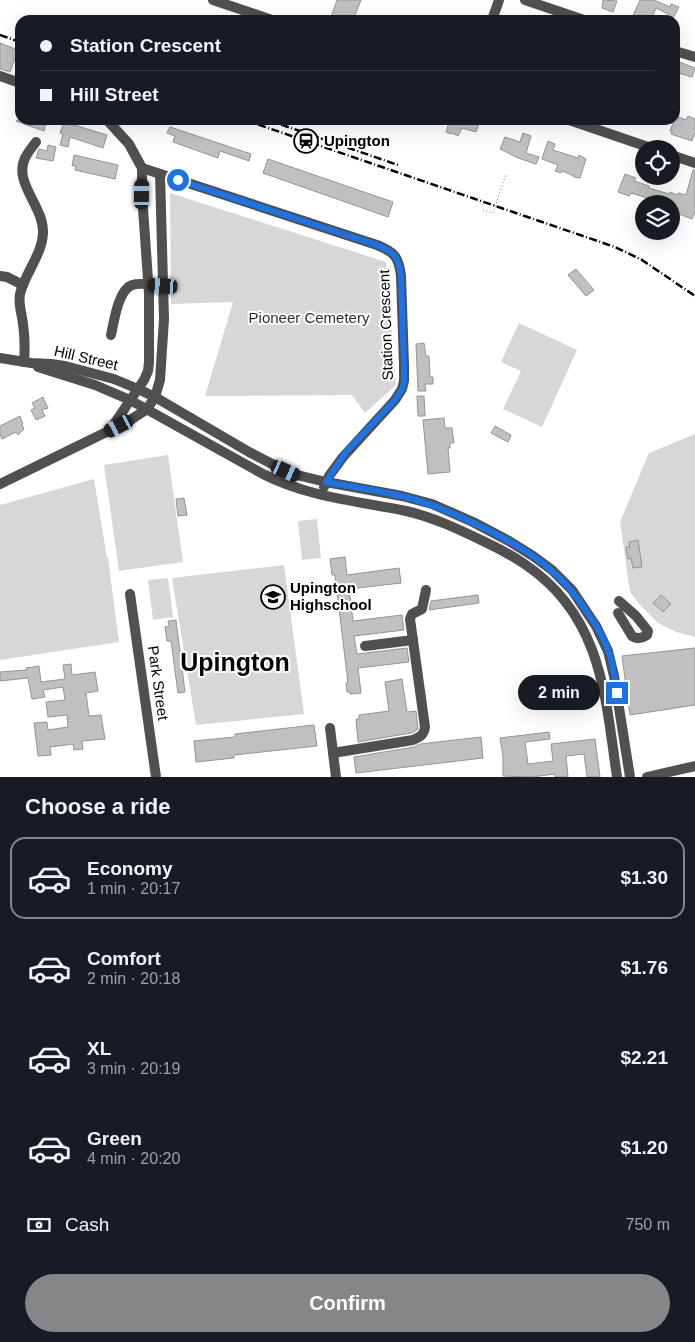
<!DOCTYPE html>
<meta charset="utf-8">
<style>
body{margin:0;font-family:Helvetica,sans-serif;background:#20242c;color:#f1f3f6;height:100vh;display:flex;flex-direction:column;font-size:19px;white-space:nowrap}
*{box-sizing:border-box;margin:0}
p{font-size:16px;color:#9ea1a6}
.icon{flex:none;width:28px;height:28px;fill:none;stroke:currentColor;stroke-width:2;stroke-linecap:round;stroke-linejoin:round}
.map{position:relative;height:777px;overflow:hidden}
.panel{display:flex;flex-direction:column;background:#171b24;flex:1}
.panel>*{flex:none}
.hud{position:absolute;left:15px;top:15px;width:665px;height:110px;border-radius:15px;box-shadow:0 5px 20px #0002;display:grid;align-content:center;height:110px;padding:0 25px;background:#171b24}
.controls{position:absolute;left:635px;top:140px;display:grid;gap:10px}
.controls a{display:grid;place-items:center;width:45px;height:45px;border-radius:50%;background:#171b24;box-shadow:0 5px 20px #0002;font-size:25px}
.end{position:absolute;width:22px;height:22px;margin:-11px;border:6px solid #1a73e8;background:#fff;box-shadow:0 0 0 2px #fff}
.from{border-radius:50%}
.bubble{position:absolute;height:35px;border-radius:18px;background:#171b24;box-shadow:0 5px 20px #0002;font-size:16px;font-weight:700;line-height:35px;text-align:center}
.car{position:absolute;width:15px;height:30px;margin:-15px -8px;border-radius:6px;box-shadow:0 0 4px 1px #0007;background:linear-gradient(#222 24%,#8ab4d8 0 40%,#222 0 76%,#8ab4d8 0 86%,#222 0)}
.hud b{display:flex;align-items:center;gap:18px;height:48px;font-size:19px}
.hud b+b{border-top:1px solid #363941}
.hud i{width:12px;height:12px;background:#f1f3f6}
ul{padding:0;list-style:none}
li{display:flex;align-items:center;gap:15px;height:82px;margin:0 10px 8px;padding:0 15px;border:2px solid transparent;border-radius:15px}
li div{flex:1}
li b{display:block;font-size:19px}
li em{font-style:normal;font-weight:700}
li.current{border-color:#858687}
li>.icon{width:45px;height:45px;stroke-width:1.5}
h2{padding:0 25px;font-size:22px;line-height:60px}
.pay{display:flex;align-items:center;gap:12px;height:55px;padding:0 25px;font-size:19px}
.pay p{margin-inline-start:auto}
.action{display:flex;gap:10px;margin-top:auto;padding:10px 25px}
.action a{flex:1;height:58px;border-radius:30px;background:#858687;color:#fff;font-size:20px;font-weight:700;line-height:58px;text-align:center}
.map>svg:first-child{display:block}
</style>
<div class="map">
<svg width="695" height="777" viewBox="0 0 695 777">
<rect width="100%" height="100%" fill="#fff"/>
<!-- green -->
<g fill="#d7d7d7">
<path d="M170 193 386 262 396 385 365 413 352 395 205 396 233 302 171 304Z"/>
<path d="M519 323 577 350 542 427 503 409 521 371 501 362Z"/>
<path d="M695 434V637L676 632 658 623 640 605 630 592 620 522 649 453Z"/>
<path d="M168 455 183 562 119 571 104 465Z"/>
<path d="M94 479 107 558H108L119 642 0 660V505Z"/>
<path d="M317 519 321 558 302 560 298 521Z"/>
<path d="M284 565 304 714 196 725 172 578Z"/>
<path d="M168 578 173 617 153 620 148 580Z"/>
</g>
<!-- building -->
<g fill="#c0c0c0" stroke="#949494">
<path d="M337 0H361L353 20H338L331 17Z"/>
<path d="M603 0 617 1 613 12 602 8Z"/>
<path d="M640 0H654L670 7 671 4 679 7 672 20H666L668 14 656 8 651 20H637L632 18Z"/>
<path d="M0 43 18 50 10 72 0 69Z"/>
<path d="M679 62 695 68 692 77 675 72Z"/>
<path d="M676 116 686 120 688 116 695 119V132L692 141 671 134 672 132 670 131Z"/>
<path d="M17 120H39L46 123 44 131 16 121Z"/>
<path d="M450 120H466L479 124 476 132 462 128 458 136 452 133 451 134 446 132Z"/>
<path d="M64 122 107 135 103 148 70 137 68 147 60 145 63 134 60 133Z"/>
<path d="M170 127 251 154 249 161 220 151 218 158 173 142 175 136 167 133Z"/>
<path d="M523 133 531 136 526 153 539 157 536 164 518 158 500 149 505 137 520 142Z"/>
<path d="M548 141 555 144 553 150 578 158 579 155 586 159 580 178 574 177V176L562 171 561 173 555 171 558 165 542 159Z"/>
<path d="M48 145 56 147 53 161 36 158 39 149 47 151Z"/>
<path d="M74 155 118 165 115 179 75 170 76 166H72Z"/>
<path d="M268 159 393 202 388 217 263 173Z"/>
<path d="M693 170H695V212L692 219 671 211V204H667L631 193 629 196 618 192 625 174 636 178 634 181 649 186V188L669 194 670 192 677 195 678 193 686 195Z"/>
<path d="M576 269 594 290 586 296 568 275Z"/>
<path d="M424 343 426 356H429L430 377H433V384H425L426 391H418L416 344Z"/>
<path d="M417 396H424L425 416H418Z"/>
<path d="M43 397 48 408 42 410 45 416 36 420 31 410 35 408 32 403Z"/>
<path d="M20 416 23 424 22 425 24 429 18 435 16 432 2 439 0 434V426Z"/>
<path d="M444 418 445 428H452L454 443H450V448H448L450 472 428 474 423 420Z"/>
<path d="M495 426 511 435 508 442 491 433Z"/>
<path d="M184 498 187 515 178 516 176 499Z"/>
<path d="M638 540 642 567 633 568 631 558 628 559 626 547H630L629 542Z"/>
<path d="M345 557 347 575 399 568 401 583 349 589 353 621 402 615 404 630 354 636 357 654 407 648 409 662 358 668 361 693 350 694 349 692H347L346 683H348L335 575H332L330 559Z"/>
<path d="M478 595 479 603 429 610 431 601Z"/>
<path d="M661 595 671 604 663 612 653 603Z"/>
<path d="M176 620 185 692 178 693 171 641H167L165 627 169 626 168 621Z"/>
<path d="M695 648V705L630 715 622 656Z"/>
<path d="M71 664 72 675 95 672 98 691 86 693 89 716 101 715 105 739 82 741 83 749 74 750 73 744 50 747 51 755 38 756 34 723 47 722 48 730 68 727 67 715 48 717 46 702 65 700 63 687 43 690 45 697 32 699 28 678 0 681V672L27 670 26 668 39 666 41 682 65 679 63 665Z"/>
<path d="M402 679 407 712 416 711 418 728 417 730 412 733 405 734 358 742 356 719H359V715L389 711 385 682Z"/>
<path d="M314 725 317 746 234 755V758L196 762 194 741 235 737V734Z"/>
<path d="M549 732 550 739 525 742 528 764 553 761 551 744 595 739 600 777H587L584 754 566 756 568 777H555V774L532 777 503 776V756L500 738Z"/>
<path d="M481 737 483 758 356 773 354 757 414 747 420 744Z"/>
</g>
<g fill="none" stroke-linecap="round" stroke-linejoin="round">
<!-- path -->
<path stroke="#727272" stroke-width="1" stroke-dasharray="1 2.5" stroke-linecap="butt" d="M483 210 493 213"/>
<!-- minor -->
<g stroke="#505050" stroke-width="10">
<path d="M213 0 272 20"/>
<path d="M525 0 584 20"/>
<path d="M492 20 499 0"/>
<path d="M675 51 695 57"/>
<path d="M0 76 20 83"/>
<path d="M107 120 129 144 142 168V194L149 294V362L148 371 144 380 110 430"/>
<path d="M569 120 654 149"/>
<path d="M671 155 695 163"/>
<path d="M142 168 377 245C395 252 399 258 401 276L404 365V381L402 389 395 400 343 457 329 476 324 487"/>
<path d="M0 276 7 277 23 285"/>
<path d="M111 335C114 322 118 290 132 285 141 282 154 285 163 286"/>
<path d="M0 358 31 363 51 364 65 366 114 379 138 389 155 397 249 452 276 466 297 475 326 482 402 496 432 504 473 522 509 541 533 556 552 570 572 590 596 626 608 651 614 676 630 777"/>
<path d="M24 362C25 349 25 337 23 324 22 314 18 304 20 294 25 273 42 255 43 233 44 206 13 183 25 158 28 152 32 147 36 142"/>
<path d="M38 367 95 385 130 400 263 474C308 497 357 501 406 511 433 517 458 529 483 541 498 548 513 556 526 565 602 617 605 695 617 777"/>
<path d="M0 484 129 421 147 409 155 397 160 380 164 319 160 174"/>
<path d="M130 594 156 777"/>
<path d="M618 613 632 636C637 640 642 638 647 635L648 631 636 616 619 601"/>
<path d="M365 646 413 640"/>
<path d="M330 728 336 777"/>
<path d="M333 753 413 740C420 737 424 735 425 727L410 619 412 614 422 609 426 590"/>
<path d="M647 777 695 766"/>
</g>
<!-- rail -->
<g stroke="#000" stroke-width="2.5" stroke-dasharray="8 2.5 1 2.5" stroke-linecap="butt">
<path d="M0 35 20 42"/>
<path d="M245 120 615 247 642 260 695 296"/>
<path d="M268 120 398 165"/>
</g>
<!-- path-bridge -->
<path stroke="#727272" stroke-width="1" stroke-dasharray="1 2.5" stroke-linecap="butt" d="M493 213 506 174"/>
</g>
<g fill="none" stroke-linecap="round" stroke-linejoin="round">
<!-- route -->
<path stroke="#1a73e8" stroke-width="6" d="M178 180 377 245C395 253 399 257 401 276L404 365V382L402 389 395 400 346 452 326 482C352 487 379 490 405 497 433 504 459 516 486 529 530 551 562 572 589 615 597 626 604 639 609 652 613 665 615 679 617 693"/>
</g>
<!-- icons -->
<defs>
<g id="station-ring" transform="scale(1.25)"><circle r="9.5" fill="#fff" stroke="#000" stroke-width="1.5"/><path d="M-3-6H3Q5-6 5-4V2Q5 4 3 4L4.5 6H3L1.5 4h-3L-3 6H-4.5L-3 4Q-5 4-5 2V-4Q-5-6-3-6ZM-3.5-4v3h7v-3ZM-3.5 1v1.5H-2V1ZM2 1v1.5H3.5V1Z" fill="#000"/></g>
<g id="university-ring" transform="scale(1.25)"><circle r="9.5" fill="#fff" stroke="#000" stroke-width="1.5"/><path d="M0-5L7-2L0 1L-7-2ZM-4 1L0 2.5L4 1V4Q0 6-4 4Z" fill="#000"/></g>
</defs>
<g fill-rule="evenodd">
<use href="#station-ring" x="306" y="141"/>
<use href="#university-ring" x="273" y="597"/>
</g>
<g text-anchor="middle" stroke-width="4" stroke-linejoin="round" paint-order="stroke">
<!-- poi labels -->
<g font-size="15" font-weight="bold" fill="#000" stroke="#fff" text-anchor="start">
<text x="324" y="146">Upington</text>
<text x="290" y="593">Upington<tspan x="290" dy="17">Highschool</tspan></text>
</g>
<!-- park labels -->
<g font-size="15" fill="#2e2e2e" stroke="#fff">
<text x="309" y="323">Pioneer Cemetery</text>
</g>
<!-- street labels -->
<g font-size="15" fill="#000" stroke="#fff">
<text transform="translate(386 325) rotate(-92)" y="5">Station Crescent</text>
<text transform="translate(86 358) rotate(13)" y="5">Hill Street</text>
<text transform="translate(158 683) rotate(82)" y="5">Park Street</text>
</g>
<!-- town labels -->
<g font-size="25" font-weight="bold" fill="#000" stroke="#fff">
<text x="235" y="671">Upington</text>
</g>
</g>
</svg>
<div class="controls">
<a><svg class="icon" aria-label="locate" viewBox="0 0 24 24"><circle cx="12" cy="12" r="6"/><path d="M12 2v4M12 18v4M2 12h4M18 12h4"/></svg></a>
<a><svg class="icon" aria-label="layers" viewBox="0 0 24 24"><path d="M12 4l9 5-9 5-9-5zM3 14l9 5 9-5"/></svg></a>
</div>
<i class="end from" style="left:178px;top:180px"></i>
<i class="end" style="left:617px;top:693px"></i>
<div class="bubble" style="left:518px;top:675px;width:82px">2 min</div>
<i class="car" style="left:142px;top:194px;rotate:1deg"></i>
<i class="car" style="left:163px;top:286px;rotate:273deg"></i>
<i class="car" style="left:119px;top:426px;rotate:243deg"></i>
<i class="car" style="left:286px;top:471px;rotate:114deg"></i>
<div class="hud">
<b><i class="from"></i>Station Crescent</b>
<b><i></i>Hill Street</b>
</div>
</div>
<section class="panel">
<h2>Choose a ride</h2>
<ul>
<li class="current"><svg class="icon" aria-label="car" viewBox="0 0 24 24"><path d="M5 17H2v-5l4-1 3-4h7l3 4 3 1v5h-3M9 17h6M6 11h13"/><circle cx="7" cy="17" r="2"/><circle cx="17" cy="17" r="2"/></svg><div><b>Economy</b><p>1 min · 20:17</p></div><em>$1.30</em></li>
<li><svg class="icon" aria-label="car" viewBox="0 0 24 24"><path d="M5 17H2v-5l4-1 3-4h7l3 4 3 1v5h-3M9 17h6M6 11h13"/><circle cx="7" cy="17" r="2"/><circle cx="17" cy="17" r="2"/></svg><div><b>Comfort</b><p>2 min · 20:18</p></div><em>$1.76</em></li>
<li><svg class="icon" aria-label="car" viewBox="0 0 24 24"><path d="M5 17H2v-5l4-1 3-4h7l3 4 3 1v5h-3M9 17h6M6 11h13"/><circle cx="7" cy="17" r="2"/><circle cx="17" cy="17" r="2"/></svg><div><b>XL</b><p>3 min · 20:19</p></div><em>$2.21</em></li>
<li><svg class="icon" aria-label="car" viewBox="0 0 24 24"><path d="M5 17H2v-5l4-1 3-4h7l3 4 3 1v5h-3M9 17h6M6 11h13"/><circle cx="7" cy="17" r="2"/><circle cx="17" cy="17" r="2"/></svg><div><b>Green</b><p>4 min · 20:20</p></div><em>$1.20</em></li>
</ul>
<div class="pay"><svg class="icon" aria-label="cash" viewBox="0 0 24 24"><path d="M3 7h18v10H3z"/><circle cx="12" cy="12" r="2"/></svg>Cash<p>750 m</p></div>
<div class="action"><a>Confirm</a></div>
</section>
